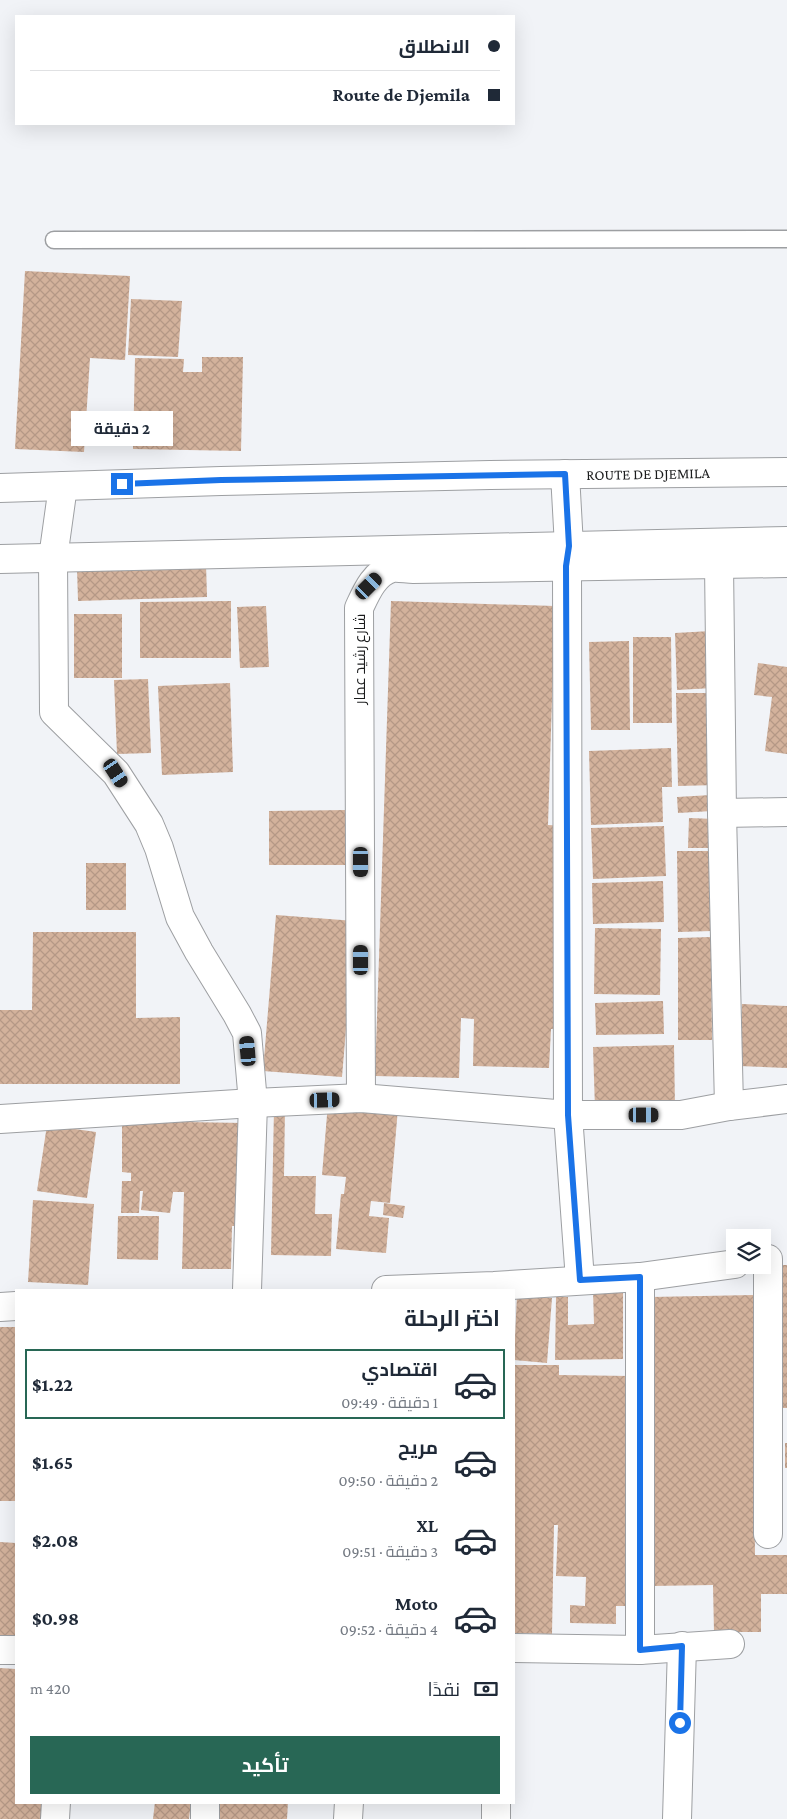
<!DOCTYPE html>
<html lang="ar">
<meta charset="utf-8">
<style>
body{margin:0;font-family:"Crimson Pro",Cairo,serif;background:#f2f2f3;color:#1f2937;direction:rtl;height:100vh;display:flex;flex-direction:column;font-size:19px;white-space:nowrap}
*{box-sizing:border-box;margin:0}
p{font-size:16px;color:#747a83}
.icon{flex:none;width:28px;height:28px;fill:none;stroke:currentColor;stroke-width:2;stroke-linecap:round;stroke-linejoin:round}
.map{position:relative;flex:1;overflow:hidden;direction:ltr}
.sheet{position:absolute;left:15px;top:1289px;width:500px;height:515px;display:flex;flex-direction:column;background:#fff;border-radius:0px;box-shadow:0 5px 20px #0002;direction:rtl}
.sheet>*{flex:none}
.hud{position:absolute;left:15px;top:15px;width:500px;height:110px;border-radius:0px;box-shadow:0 5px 20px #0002;direction:rtl;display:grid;align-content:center;height:110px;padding:0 15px;background:#fff}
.fabs{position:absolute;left:726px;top:1229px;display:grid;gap:10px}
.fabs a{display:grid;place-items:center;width:45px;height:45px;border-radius:0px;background:#fff;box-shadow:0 5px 20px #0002;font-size:25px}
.end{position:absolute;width:22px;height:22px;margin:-11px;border:6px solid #1a73e8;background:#fff;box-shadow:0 0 0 2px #fff}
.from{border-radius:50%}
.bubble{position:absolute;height:35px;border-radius:0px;background:#fff;box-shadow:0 5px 20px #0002;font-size:16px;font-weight:700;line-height:35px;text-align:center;direction:rtl}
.car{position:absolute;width:15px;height:30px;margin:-15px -8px;border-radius:6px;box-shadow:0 0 4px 1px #0007;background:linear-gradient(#222 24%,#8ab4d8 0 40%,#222 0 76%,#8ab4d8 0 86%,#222 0)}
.hud b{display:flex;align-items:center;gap:18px;height:48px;font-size:19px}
.hud b+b{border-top:1px solid #e0e1e3}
.hud i{width:12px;height:12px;background:#1f2937}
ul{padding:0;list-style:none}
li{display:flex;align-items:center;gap:15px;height:70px;margin:0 10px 8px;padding:0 5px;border:2px solid transparent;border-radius:0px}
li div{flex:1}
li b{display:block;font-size:19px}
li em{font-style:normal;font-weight:700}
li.selected{border-color:#286755}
li>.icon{width:45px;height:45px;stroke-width:1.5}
h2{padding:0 15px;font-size:22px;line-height:60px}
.pay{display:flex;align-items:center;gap:12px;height:55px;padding:0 15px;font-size:19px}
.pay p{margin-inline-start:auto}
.button{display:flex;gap:10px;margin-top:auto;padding:10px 15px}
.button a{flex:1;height:58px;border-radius:0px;background:#286755;color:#fff;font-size:20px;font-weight:700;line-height:58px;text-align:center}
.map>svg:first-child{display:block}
</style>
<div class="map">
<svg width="787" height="1819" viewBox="0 0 787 1819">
<defs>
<pattern id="building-cross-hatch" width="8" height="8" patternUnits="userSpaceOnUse" patternTransform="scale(1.25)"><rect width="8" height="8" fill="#d3b29c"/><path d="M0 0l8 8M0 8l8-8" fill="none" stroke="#b59886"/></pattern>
</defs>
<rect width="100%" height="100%" fill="#f1f3f7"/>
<!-- building -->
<g fill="url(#building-cross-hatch)">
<path d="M25 271 130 276 125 360 90 358 84 452 15 449Z"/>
<path d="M131 299 182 301 178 357 128 355Z"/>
<path d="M202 357H243L241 451 133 449 135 358 184 359 183 372H202Z"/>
<path d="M206 564 207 597 78 601 77 568Z"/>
<path d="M231 601V658H140V602Z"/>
<path d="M391 601 555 606 548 825 566 826 559 1029H551L549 1068 473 1066 474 1019 461 1018 459 1078 375 1076Z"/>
<path d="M266 606 269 667 240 668 237 607Z"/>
<rect x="74" y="614" width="48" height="64"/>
<path d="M711 631 713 688 677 690 675 633Z"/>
<path d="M633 637H671L672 723H633Z"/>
<path d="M629 641 630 730H591L589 642Z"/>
<path d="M758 663 787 667V754L765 751 772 697 754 695Z"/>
<path d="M148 679 151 753 117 754 114 680Z"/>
<path d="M230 683 233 772 162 775 158 686Z"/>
<path d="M676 693H715L717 785 678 786Z"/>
<path d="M671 748 672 787H662L663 822 591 825 589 751Z"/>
<path d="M711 795 712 811 678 813 677 797Z"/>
<path d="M346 810V865H269V811Z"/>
<path d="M689 818 715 819 714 848H688Z"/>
<path d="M664 826 666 876 593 879 591 828Z"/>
<path d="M677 851H711L712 931 678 932Z"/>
<rect x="86" y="863" width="40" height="47"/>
<path d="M663 881 664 922 593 924 592 883Z"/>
<path d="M276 915 355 921 342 1077 263 1071Z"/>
<path d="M595 928 661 929 660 995 594 994Z"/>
<path d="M33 932H136V1018L180 1017V1084H0V1010H32Z"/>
<path d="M711 937 712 1040H678V938Z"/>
<path d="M663 1001 664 1034 596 1035 595 1003Z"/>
<path d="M742 1004 787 1006V1068L739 1066Z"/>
<path d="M674 1045 675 1107 595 1109 593 1047Z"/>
<path d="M328 1103 398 1108 390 1203 371 1201 369 1216 389 1218 386 1253 336 1249 341 1194H344L346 1177 322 1175Z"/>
<path d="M274 1109H285L284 1176H316L315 1214H332L331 1256 271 1255Z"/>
<path d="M122 1121 245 1123 243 1226H232L231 1269H182L184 1192H173L170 1213 141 1210 143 1191H140L139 1213H121L122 1181H131V1173L122 1172Z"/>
<path d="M47 1125 96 1132 87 1198 37 1191Z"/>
<path d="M33 1200 94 1204 88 1285 28 1282Z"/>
<path d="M384 1203 405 1206 403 1218 383 1215Z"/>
<path d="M118 1216H159L158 1260 117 1259Z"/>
<path d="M777 1265H787V1408H774Z"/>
<path d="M593 1291 623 1292V1359L555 1360 556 1297H568V1325L594 1324Z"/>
<path d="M517 1295 552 1298 547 1363 514 1360Z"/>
<path d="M753 1295 755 1555H787V1594H761V1632H714L713 1585 652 1586 651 1297Z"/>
<rect x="0" y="1327" width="16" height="174"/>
<path d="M514 1365H559V1375L631 1376 626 1606H616V1624L570 1623V1605L585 1606 586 1577 556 1576 558 1525H554L552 1634 514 1633Z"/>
<rect x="785" y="1443" width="2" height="25"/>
<path d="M0 1542 16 1543V1642L0 1641Z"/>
<path d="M0 1668 16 1669V1802H43V1819H0Z"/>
<path d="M155 1802H191L189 1819H153Z"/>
<path d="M220 1802H288L287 1819H220Z"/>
</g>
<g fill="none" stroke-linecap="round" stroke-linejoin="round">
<!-- service casing -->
<g stroke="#9d9fa2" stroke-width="19">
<path id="service" d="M54 240 787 239"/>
</g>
<!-- minor casing -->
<g stroke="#9d9fa2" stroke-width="30">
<g id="minor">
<path d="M565 474 569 546 567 566 568 1115 580 1280"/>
<path d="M63 486 53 558 54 712 116 773 149 824 159 848 180 917 199 952 237 1014 247 1033 253 1103 247 1290"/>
<path d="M719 564 722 813 729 1106"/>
<path d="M722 813 787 812"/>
<path d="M361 1098 359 608C366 593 374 573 392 568 398 567 407 569 413 569L787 563"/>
<path d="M0 1119 253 1103 361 1098 568 1115H681L729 1106 787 1099"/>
<path d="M640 1277V1650"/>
<path d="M386 1290 494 1286 640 1277 735 1264"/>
<path d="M0 1307 16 1306"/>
<path d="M768 1534V1259"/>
<path d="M514 1648 640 1650 730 1644"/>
<path d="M0 1650H16"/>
<path d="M496 1802V1819"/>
<path d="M55 1819 56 1802"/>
<path d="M205 1819V1802"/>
<path d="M348 1819 349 1802"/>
<path d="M677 1819 682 1646"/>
</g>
</g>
<!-- primary casing -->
<g stroke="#9d9fa2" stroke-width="30">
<g id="primary">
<path d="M0 488 221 481 490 475 787 472"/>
<path d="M0 559 787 541"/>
</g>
</g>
<!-- service -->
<use href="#service" stroke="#fff" stroke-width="16"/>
<!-- minor -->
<use href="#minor" stroke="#fff" stroke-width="28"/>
<!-- primary -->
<use href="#primary" stroke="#fff" stroke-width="28"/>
</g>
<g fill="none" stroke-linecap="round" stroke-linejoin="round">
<!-- route -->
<path stroke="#1a73e8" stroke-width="6" d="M122 484 221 480 565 474 569 546 566 566 568 1115 580 1280 640 1277V1650L682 1646 680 1723"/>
</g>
<g text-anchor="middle" stroke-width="4" stroke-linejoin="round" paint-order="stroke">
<!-- street labels -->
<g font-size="15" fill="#1b1c1d" stroke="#fff">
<text transform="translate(648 474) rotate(-1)" y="5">ROUTE DE DJEMILA</text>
<text transform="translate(360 659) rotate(-90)" y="5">شارع رشيد عمار</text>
</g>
</g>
</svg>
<div class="fabs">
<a><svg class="icon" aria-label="layers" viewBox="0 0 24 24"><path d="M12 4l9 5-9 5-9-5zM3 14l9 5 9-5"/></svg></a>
</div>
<i class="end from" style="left:680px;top:1723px"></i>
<i class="end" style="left:122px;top:484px"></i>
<div class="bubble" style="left:71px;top:411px;width:102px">2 دقيقة</div>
<i class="car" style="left:369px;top:586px;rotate:45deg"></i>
<i class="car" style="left:116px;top:773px;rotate:147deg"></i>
<i class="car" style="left:361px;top:862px;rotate:180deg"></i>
<i class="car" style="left:361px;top:960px;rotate:0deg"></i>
<i class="car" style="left:248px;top:1051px;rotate:355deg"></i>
<i class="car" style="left:325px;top:1100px;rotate:88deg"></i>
<i class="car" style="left:644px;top:1115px;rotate:90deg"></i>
<div class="hud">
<b><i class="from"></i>الانطلاق</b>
<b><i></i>Route de Djemila</b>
</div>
<section class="sheet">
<h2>اختر الرحلة</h2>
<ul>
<li class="selected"><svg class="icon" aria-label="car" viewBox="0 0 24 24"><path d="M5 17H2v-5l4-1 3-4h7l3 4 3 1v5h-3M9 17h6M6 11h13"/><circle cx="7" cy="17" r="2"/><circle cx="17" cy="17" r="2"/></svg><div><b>اقتصادي</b><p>1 دقيقة · 09:49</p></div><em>$1.22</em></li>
<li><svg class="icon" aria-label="car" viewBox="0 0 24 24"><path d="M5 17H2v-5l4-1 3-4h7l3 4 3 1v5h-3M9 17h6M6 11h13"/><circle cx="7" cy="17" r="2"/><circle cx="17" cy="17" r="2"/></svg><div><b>مريح</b><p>2 دقيقة · 09:50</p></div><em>$1.65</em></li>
<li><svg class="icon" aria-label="car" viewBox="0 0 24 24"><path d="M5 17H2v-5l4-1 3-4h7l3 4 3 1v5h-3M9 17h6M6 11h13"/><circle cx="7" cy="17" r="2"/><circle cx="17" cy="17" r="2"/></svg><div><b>XL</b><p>3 دقيقة · 09:51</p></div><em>$2.08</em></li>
<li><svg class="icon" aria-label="car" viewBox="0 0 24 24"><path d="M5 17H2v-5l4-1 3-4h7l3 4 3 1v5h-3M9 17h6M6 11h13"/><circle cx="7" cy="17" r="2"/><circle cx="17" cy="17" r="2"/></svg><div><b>Moto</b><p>4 دقيقة · 09:52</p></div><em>$0.98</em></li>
</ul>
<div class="pay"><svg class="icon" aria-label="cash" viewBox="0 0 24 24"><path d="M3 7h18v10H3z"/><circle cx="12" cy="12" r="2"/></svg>نقدًا<p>420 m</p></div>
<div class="button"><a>تأكيد</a></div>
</section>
</div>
